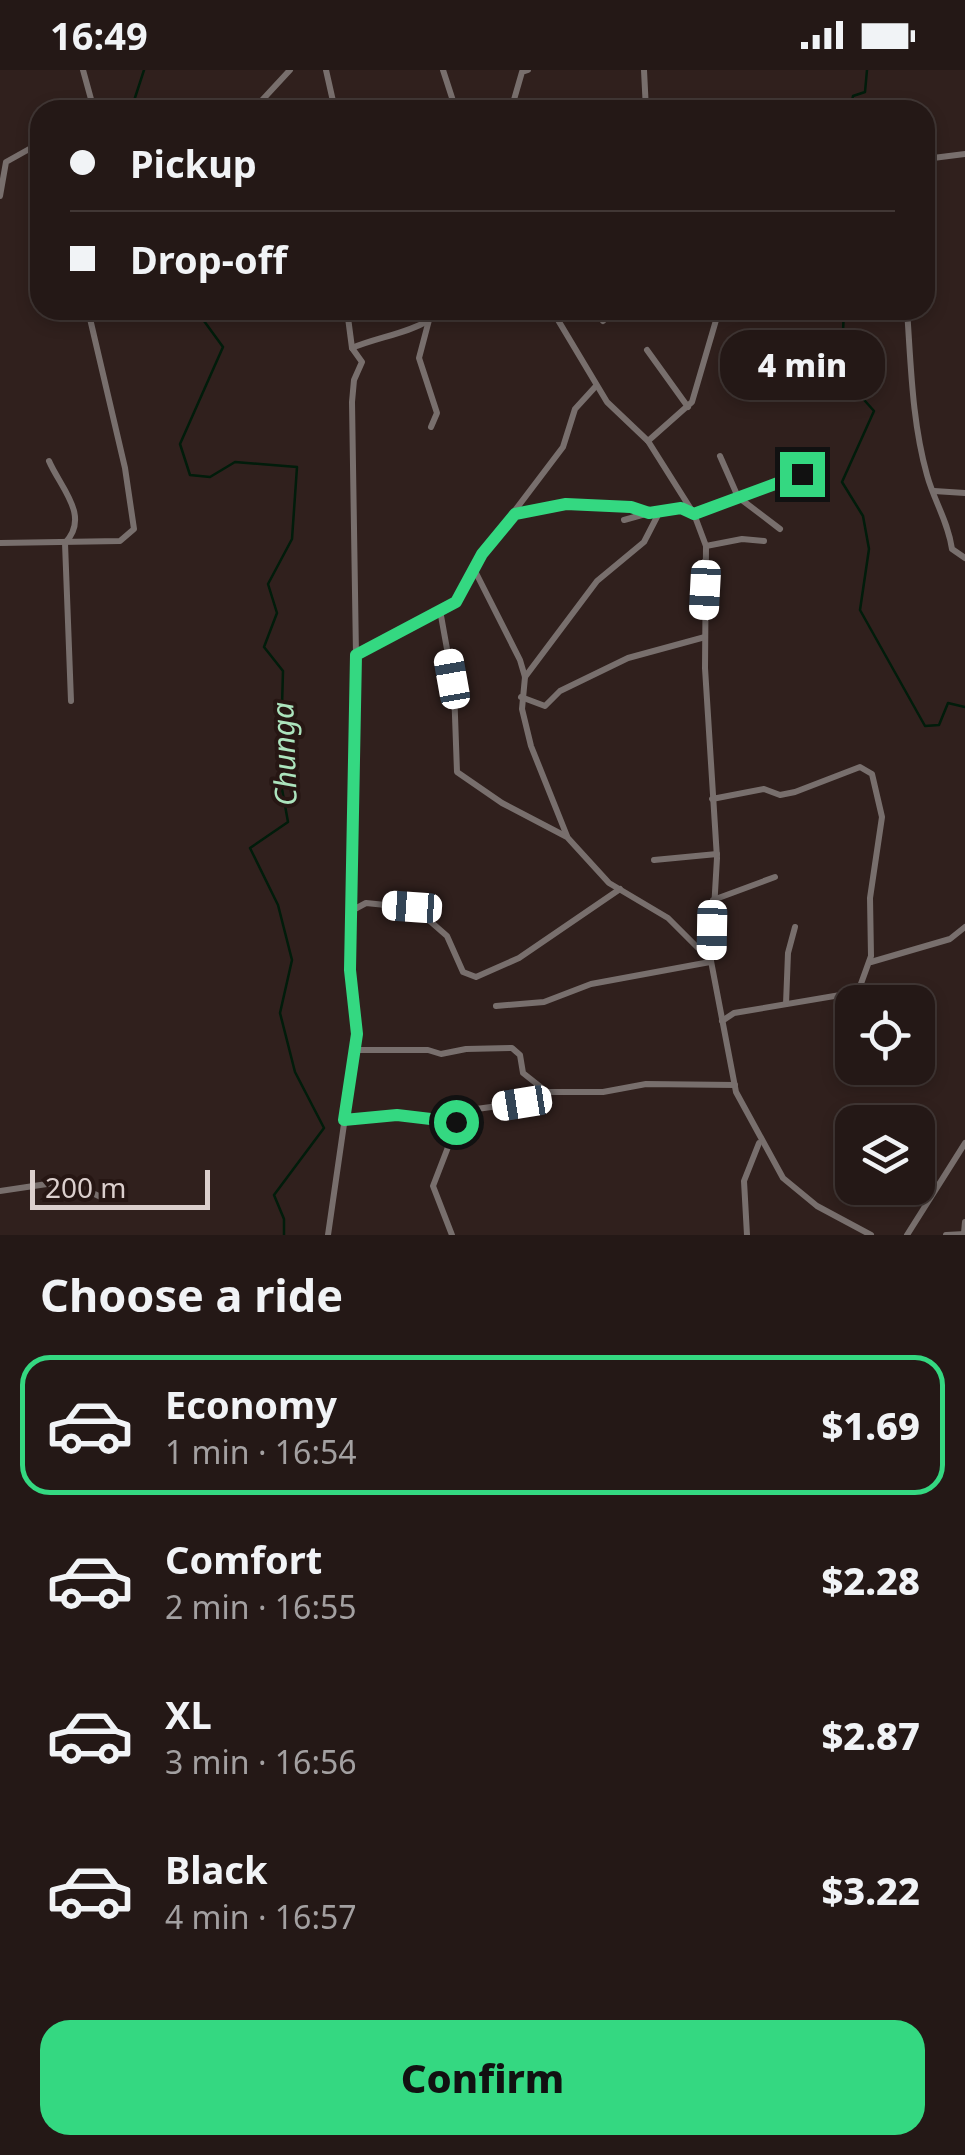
<!DOCTYPE html>
<meta charset="utf-8">
<style>
body{margin:0;font-family:"Noto Sans",sans-serif;background:#2c211f;color:#f1f3f6;height:100vh;display:flex;flex-direction:column;font-size:38px;white-space:nowrap}
*{box-sizing:border-box;margin:0}
p{font-size:32px;color:#a3a0a1}
.icon{flex:none;width:55px;height:55px;fill:none;stroke:currentColor;stroke-width:2;stroke-linecap:round;stroke-linejoin:round}
.map{position:relative;height:1165px;overflow:hidden}
.details{display:flex;flex-direction:column;background:#241816;flex:1}
.details>*{flex:none}
.top-card{position:absolute;left:30px;top:30px;width:905px;height:220px;border-radius:30px;box-shadow:0 5px 15px #0003,0 0 0 2px #413735;display:grid;align-content:center;height:220px;padding:0 40px;background:#241816}
.buttons{position:absolute;left:835px;top:915px;display:grid;gap:20px}
.buttons a{display:grid;place-items:center;width:100px;height:100px;border-radius:20px;background:#241816;box-shadow:0 5px 15px #0003,0 0 0 2px #413735;font-size:50px}
.scale{position:absolute;left:30px;bottom:25px;width:180px;box-sizing:border-box;padding-left:10px;border:5px solid #dbcfcd;border-top:0;font-size:28px;line-height:35px;white-space:nowrap;color:#dbcfcd;-webkit-text-stroke:8px #261613;paint-order:stroke}
.end{position:absolute;width:45px;height:45px;margin:-22px;border:12px solid #34d881;background:#111;box-shadow:0 0 0 5px #111}
.from{border-radius:50%}
.bubble{position:absolute;height:70px;border-radius:30px;background:#241816;box-shadow:0 5px 15px #0003,0 0 0 2px #413735;font-size:32px;font-weight:800;line-height:70px;text-align:center}
.car{position:absolute;width:30px;height:60px;margin:-30px -15px;border-radius:12px;box-shadow:0 0 8px 2px #0007;background:linear-gradient(#fff 24%,#345 0 40%,#fff 0 76%,#345 0 86%,#fff 0)}
.top-card b{display:flex;align-items:center;gap:35px;height:95px;font-size:38px}
.top-card b+b{border-top:2px solid #413735}
.top-card i{width:25px;height:25px;background:#f1f3f6}
ul{padding:0;list-style:none}
li{display:flex;align-items:center;gap:30px;height:140px;margin:0 20px 15px;padding:0 20px;border:5px solid transparent;border-radius:30px}
li div{flex:1}
li b{display:block;font-size:38px}
li em{font-style:normal;font-weight:800}
li.on{border-color:#34d881}
li>.icon{width:90px;height:90px;stroke-width:1.5}
h2{padding:0 40px;font-size:45px;line-height:120px}
.primary-button{display:flex;gap:20px;margin-top:auto;padding:20px 40px}
.primary-button a{flex:1;height:115px;border-radius:30px;background:#34d881;color:#111;font-size:40px;font-weight:800;line-height:115px;text-align:center}
.status{display:flex;justify-content:space-between;align-items:center;height:70px;padding:0 50px;background:#241816;direction:ltr}
.status svg{height:28px;fill:currentColor}
.map>svg:first-child{display:block}
</style>
<div class="status"><b>16:49</b><svg viewBox="0 0 49 12"><path d="M0 12V9h3v3zM5 12V6h3v6zM10 12V3h3v9zM15 12V0h3v12zM26 1h20v11H26zM47 4h2v5h-2z"/></svg></div>
<div class="map">
<svg width="965" height="1165" viewBox="0 0 965 1165">
<rect width="100%" height="100%" fill="#30201d"/>
<g fill="none" stroke-linecap="round" stroke-linejoin="round">
<!-- stream -->
<g stroke="#011c0b" stroke-width="2.5">
<path d="M131 40 144 0"/>
<path d="M850 40 853 26 865 22 867 0"/>
<path d="M196 240 223 277 180 374 190 405 210 407 235 392 297 397 292 469 268 514 277 543 264 577 283 601 280 708 288 752 250 778 278 835 292 890 280 943 295 1002 324 1058 274 1125 284 1149V1165"/>
<path d="M844 240 841 304 874 341 842 412 863 446 869 479 860 540 925 656 939 655 948 633 965 637"/>
</g>
<!-- minor -->
<g stroke="#786f6d" stroke-width="6">
<path d="M83 0 94 40"/>
<path d="M326 0 335 40"/>
<path d="M443 0 456 40"/>
<path d="M644 0 646 40"/>
<path d="M253 40 290 0"/>
<path d="M511 40 522 2 528 0"/>
<path d="M925 89 965 84"/>
<path d="M0 126 6 92 40 73"/>
<path d="M552 240 607 332 648 371 694 444 706 476 705 598 717 788 711 891 736 1022 783 1108 817 1136 871 1165"/>
<path d="M907 240C911 295 912 352 927 405 934 431 948 451 952 479L965 488"/>
<path d="M429 250 419 288 437 343 431 357"/>
<path d="M603 251 613 240"/>
<path d="M352 278C375 268 409 263 429 250L431 240"/>
<path d="M647 280 688 337"/>
<path d="M648 371 692 332 719 240"/>
<path d="M720 386 738 427 780 459"/>
<path d="M49 391C60 417 91 446 65 473L71 631"/>
<path d="M934 421 965 423"/>
<path d="M516 444C558 429 607 435 648 443 664 445 678 433 694 444L801 404"/>
<path d="M624 450 649 443"/>
<path d="M0 473 120 471 134 459 125 398 88 240"/>
<path d="M706 476 742 469 764 471"/>
<path d="M474 499 520 590 525 607 522 639 531 676 567 766"/>
<path d="M440 540 454 618 457 702 502 733 567 767 609 813 668 848 711 891"/>
<path d="M356 585 456 532 482 484 563 377 575 339 596 316"/>
<path d="M525 607 597 511 644 472 660 441"/>
<path d="M521 627 545 636 560 621 628 588 705 567"/>
<path d="M712 729 764 719 780 725 795 722 860 697 872 704 882 747 870 828 871 886 858 922 734 943 722 951"/>
<path d="M654 790 717 784"/>
<path d="M713 830 775 807"/>
<path d="M353 840 366 833 415 838 447 866 463 902 476 907 519 888 620 819"/>
<path d="M871 892 950 869 965 857"/>
<path d="M786 934 788 883 795 857"/>
<path d="M496 936 544 932 591 914 710 892"/>
<path d="M355 980H428L441 984 466 979 512 978 520 985 523 1003 547 1022H603L646 1014 735 1015"/>
<path d="M344 1049 406 1045 457 1053"/>
<path d="M0 1121 67 1111 103 1128"/>
<path d="M964 1163 965 1152"/>
<path d="M328 1165 357 964 350 900 356 585 352 332 354 310 362 292 352 278 347 240"/>
<path d="M452 1165 433 1116 462 1041 527 1032 547 1022"/>
<path d="M747 1165 744 1111 759 1073"/>
<path d="M907 1165 965 1073"/>
<path d="M946 1165 965 1164"/>
</g>
</g>
<g fill="none" stroke-linecap="round" stroke-linejoin="round">
<!-- route -->
<path stroke="#34d881" stroke-width="12" d="M456 1052 397 1045 344 1050 357 964 350 900 356 585 456 532 482 484 515 444 566 434 631 437 649 443 681 438 694 444 802 404"/>
</g>
<g text-anchor="middle" stroke-width="8" stroke-linejoin="round" paint-order="stroke">
<!-- water labels -->
<g font-size="30" font-style="italic" fill="#ace4bd" stroke="#261613">
<text transform="translate(285 684) rotate(-92)" y="10">Chunga</text>
</g>
</g>
</svg>
<div class="buttons">
<a><svg class="icon" aria-label="locate" viewBox="0 0 24 24"><circle cx="12" cy="12" r="6"/><path d="M12 2v4M12 18v4M2 12h4M18 12h4"/></svg></a>
<a><svg class="icon" aria-label="layers" viewBox="0 0 24 24"><path d="M12 4l9 5-9 5-9-5zM3 14l9 5 9-5"/></svg></a>
</div>
<div class="scale">200 m</div>
<i class="end from" style="left:456px;top:1052px"></i>
<i class="end" style="left:802px;top:404px"></i>
<div class="bubble" style="left:720px;top:260px;width:165px">4 min</div>
<i class="car" style="left:705px;top:520px;rotate:183deg"></i>
<i class="car" style="left:452px;top:609px;rotate:350deg"></i>
<i class="car" style="left:412px;top:837px;rotate:274deg"></i>
<i class="car" style="left:712px;top:860px;rotate:181deg"></i>
<i class="car" style="left:522px;top:1033px;rotate:261deg"></i>
<div class="top-card">
<b><i class="from"></i>Pickup</b>
<b><i></i>Drop-off</b>
</div>
</div>
<section class="details">
<h2>Choose a ride</h2>
<ul>
<li class="on"><svg class="icon" aria-label="car" viewBox="0 0 24 24"><path d="M5 17H2v-5l4-1 3-4h7l3 4 3 1v5h-3M9 17h6M6 11h13"/><circle cx="7" cy="17" r="2"/><circle cx="17" cy="17" r="2"/></svg><div><b>Economy</b><p>1 min · 16:54</p></div><em>$1.69</em></li>
<li><svg class="icon" aria-label="car" viewBox="0 0 24 24"><path d="M5 17H2v-5l4-1 3-4h7l3 4 3 1v5h-3M9 17h6M6 11h13"/><circle cx="7" cy="17" r="2"/><circle cx="17" cy="17" r="2"/></svg><div><b>Comfort</b><p>2 min · 16:55</p></div><em>$2.28</em></li>
<li><svg class="icon" aria-label="car" viewBox="0 0 24 24"><path d="M5 17H2v-5l4-1 3-4h7l3 4 3 1v5h-3M9 17h6M6 11h13"/><circle cx="7" cy="17" r="2"/><circle cx="17" cy="17" r="2"/></svg><div><b>XL</b><p>3 min · 16:56</p></div><em>$2.87</em></li>
<li><svg class="icon" aria-label="car" viewBox="0 0 24 24"><path d="M5 17H2v-5l4-1 3-4h7l3 4 3 1v5h-3M9 17h6M6 11h13"/><circle cx="7" cy="17" r="2"/><circle cx="17" cy="17" r="2"/></svg><div><b>Black</b><p>4 min · 16:57</p></div><em>$3.22</em></li>
</ul>
<div class="primary-button"><a>Confirm</a></div>
</section>
